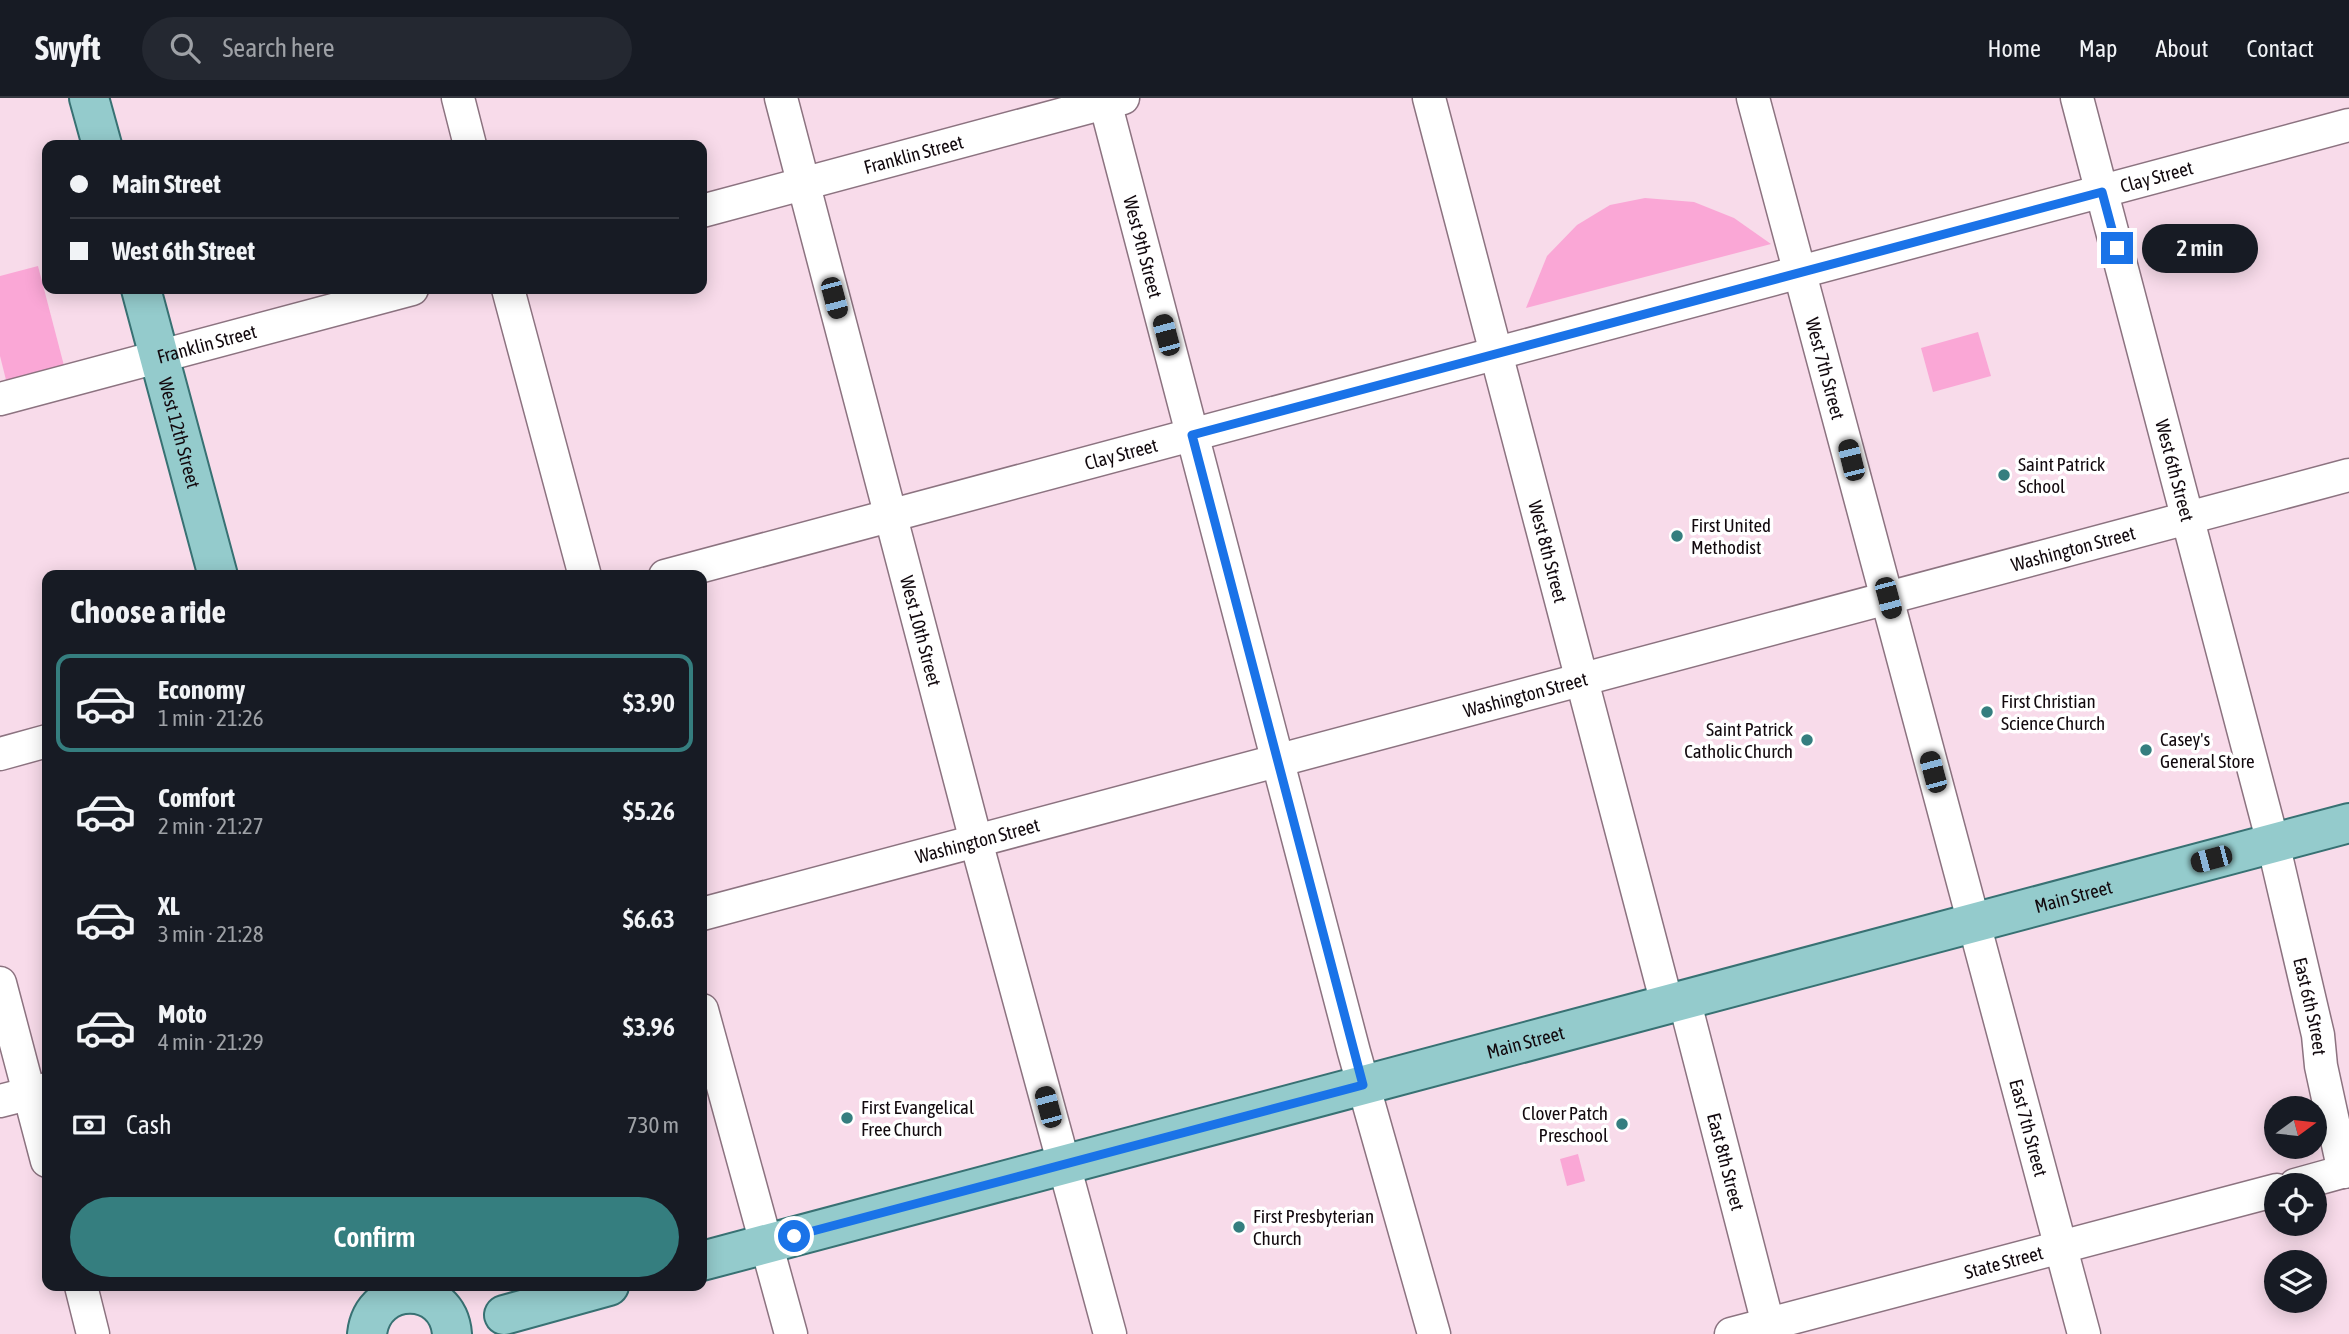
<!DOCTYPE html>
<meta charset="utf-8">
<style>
body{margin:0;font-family:"Asap Condensed",sans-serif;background:#242831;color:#f1f3f6;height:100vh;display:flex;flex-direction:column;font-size:26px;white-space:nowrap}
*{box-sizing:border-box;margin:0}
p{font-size:23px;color:#9ea1a6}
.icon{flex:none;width:38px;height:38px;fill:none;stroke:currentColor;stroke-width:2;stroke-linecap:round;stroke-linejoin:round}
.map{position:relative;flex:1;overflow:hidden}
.side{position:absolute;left:42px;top:472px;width:665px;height:721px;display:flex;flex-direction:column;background:#171b24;border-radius:14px;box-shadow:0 4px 18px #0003}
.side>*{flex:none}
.banner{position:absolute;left:42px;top:42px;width:665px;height:154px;border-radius:14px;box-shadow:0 4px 18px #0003;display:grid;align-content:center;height:154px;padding:0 28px;background:#171b24}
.needle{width:46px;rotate:75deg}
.tools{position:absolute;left:2264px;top:998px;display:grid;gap:14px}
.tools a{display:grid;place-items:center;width:63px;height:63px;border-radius:50%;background:#171b24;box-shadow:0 4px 18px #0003;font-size:35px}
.end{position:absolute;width:32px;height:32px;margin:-16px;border:9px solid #1a73e8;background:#fff;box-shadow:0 0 0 4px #fff}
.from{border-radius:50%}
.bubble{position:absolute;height:49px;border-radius:24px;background:#171b24;box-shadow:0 4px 18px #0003;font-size:23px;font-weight:600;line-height:49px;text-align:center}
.car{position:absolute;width:21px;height:42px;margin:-21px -10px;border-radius:9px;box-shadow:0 0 5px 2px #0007;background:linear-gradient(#222 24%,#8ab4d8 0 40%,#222 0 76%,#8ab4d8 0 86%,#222 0)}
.banner b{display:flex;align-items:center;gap:24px;height:66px;font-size:26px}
.banner b+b{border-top:2px solid #363941}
.banner i{width:18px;height:18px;background:#f1f3f6}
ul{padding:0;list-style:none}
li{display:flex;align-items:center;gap:21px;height:98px;margin:0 14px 10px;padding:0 14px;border:4px solid transparent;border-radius:14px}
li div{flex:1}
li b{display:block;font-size:26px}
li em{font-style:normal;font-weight:600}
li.on{border-color:#357e7f}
li>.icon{width:63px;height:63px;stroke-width:1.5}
h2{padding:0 28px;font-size:32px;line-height:84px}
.pay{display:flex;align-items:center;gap:18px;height:77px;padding:0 28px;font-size:26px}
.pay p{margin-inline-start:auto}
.button{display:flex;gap:14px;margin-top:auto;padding:14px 28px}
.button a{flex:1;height:80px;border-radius:42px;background:#357e7f;color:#fff;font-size:28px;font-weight:600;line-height:80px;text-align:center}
header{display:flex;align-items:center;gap:42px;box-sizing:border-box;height:98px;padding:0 35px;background:#171b24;border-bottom:2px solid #363941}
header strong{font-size:33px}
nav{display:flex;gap:38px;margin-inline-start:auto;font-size:24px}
.search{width:490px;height:63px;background:#242831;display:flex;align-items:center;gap:18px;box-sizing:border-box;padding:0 24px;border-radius:38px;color:#9ea1a6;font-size:26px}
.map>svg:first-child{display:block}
</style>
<header>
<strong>Swyft</strong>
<div class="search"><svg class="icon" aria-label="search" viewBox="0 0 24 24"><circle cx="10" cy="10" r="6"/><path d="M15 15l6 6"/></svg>Search here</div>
<nav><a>Home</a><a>Map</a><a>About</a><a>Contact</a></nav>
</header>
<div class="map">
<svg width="2349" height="1236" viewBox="0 0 2349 1236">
<rect width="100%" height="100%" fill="#f8dbea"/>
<!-- green -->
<g fill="#faa7d6">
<path d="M1645 100 1694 104 1734 120 1771 146 1526 210 1547 158 1577 127 1610 107Z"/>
<path d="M38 168 68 283 10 298 0 258V178Z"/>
<path d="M1978 234 1991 278 1933 294 1921 250Z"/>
<path d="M1578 1056 1585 1083 1567 1088 1560 1061Z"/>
</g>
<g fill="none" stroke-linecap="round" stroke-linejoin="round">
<!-- minor casing -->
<g stroke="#8c7380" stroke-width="35">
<g id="minor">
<path d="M458 0 470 47"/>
<path id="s1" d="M781 0 976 743 1110 1236"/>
<path id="s2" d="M1104 0 1354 954 1434 1236"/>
<path id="s3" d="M1429 0 1667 906"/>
<path id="s4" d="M1753 0 2084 1236"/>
<path id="s5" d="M2077 0 2273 745 2318 937 2321 968 2344 1074"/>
<path id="s6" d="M702 113 1123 0"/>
<path d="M508 191 585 478"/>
<path id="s7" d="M0 301 412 191"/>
<path id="s8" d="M665 478 2349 27"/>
<path d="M0 656 47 643"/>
<path id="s9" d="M702 816 2349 377"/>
<path d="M0 885 47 1063"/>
<path id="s10" d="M1684 901 1768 1226"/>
<path d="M702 912 791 1236"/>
<path d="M0 1003 47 991"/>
<path d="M2295 1087 2349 1072"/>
<path d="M81 1188 93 1236"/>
<path id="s11" d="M1731 1236 2277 1092"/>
</g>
</g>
<!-- major casing -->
<g stroke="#387173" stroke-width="42">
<g id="major">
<path d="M89 0 102 47"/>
<path id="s12" d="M141 191 218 478"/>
<path id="s13" d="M702 1163 2349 725"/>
<path d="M504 1217 609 1188"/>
<path d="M367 1236C373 1182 448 1183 452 1236"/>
</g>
</g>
<!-- minor -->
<use href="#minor" stroke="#fff" stroke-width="32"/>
<!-- major -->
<use href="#major" stroke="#94cbcc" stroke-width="38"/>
</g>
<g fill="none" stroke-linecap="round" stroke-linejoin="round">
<!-- route -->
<path stroke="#1a73e8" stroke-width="9" d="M794 1138 1363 987 1192 337 2102 94 2117 150"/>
</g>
<!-- markers -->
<g fill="#357e7f" stroke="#fff" stroke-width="2.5">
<circle cx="2004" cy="377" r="7"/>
<circle cx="1677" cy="438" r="7"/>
<circle cx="1987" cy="614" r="7"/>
<circle cx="1807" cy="642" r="7"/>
<circle cx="2146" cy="652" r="7"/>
<circle cx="847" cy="1020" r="7"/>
<circle cx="1622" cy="1026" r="7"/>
<circle cx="1239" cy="1129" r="7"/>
</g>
<g text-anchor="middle" stroke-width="7" stroke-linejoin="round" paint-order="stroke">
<!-- street labels -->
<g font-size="19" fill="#12090e" stroke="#fff">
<text dy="7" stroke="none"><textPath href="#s6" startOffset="219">Franklin Street</textPath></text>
<text dy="7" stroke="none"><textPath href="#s8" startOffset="1544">Clay Street</textPath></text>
<text dy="7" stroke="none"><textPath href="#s2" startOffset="154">West 9th Street</textPath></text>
<text dy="7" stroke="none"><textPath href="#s7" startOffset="214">Franklin Street</textPath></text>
<text dy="7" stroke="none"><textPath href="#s4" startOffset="280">West 7th Street</textPath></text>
<text dy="7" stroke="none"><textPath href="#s12" startOffset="149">West 12th Street</textPath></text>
<text dy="7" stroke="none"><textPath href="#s8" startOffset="472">Clay Street</textPath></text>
<text dy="7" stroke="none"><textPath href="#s5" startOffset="385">West 6th Street</textPath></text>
<text dy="7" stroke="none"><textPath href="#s9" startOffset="1419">Washington Street</textPath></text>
<text dy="7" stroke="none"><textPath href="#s3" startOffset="469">West 8th Street</textPath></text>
<text dy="7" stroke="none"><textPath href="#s1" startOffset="551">West 10th Street</textPath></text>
<text dy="7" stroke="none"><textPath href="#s9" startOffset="852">Washington Street</textPath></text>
<text dy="7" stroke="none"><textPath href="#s9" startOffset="285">Washington Street</textPath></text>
<text dy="7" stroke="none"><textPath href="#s13" startOffset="1419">Main Street</textPath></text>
<text dy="7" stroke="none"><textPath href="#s5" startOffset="938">East 6th Street</textPath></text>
<text dy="7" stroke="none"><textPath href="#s13" startOffset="852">Main Street</textPath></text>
<text dy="7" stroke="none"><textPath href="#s4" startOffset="1066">East 7th Street</textPath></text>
<text dy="7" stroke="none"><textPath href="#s10" startOffset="168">East 8th Street</textPath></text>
<text dy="7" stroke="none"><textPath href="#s11" startOffset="282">State Street</textPath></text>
</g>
<!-- poi labels -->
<g font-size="19" fill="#12090e" stroke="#fff" text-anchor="start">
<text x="2018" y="373">Saint Patrick<tspan x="2018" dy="22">School</tspan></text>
<text x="1691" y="434">First United<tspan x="1691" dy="22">Methodist</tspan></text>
<text x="2001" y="610">First Christian<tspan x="2001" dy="22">Science Church</tspan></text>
<text x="1793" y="638" text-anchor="end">Saint Patrick<tspan x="1793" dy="22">Catholic Church</tspan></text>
<text x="2160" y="648">Casey's<tspan x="2160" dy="22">General Store</tspan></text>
<text x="861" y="1016">First Evangelical<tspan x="861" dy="22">Free Church</tspan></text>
<text x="1608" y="1022" text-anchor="end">Clover Patch<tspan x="1608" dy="22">Preschool</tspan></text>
<text x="1253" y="1125">First Presbyterian<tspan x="1253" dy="22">Church</tspan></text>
</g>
</g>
</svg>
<div class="tools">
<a><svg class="needle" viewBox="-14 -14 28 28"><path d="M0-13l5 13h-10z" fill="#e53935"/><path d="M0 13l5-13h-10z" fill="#9ea1a6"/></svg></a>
<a><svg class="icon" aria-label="locate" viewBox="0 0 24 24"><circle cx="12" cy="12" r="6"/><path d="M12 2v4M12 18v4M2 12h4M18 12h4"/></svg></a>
<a><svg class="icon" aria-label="layers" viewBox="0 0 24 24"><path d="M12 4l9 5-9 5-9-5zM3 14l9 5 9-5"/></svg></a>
</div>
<i class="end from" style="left:794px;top:1138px"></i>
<i class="end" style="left:2117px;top:150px"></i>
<div class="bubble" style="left:2142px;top:126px;width:116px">2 min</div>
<i class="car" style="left:834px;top:200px;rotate:165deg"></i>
<i class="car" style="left:1166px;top:237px;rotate:345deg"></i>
<i class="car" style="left:1851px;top:362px;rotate:346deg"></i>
<i class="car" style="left:1888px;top:500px;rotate:165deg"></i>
<i class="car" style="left:1933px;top:674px;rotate:345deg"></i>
<i class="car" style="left:2211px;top:761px;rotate:255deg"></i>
<i class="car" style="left:1048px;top:1009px;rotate:345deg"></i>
<div class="banner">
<b><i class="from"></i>Main Street</b>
<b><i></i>West 6th Street</b>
</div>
<section class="side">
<h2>Choose a ride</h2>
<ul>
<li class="on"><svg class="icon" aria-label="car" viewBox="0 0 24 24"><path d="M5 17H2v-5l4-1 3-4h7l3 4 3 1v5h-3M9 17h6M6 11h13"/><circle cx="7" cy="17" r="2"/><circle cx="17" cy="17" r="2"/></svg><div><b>Economy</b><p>1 min · 21:26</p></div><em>$3.90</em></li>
<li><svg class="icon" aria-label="car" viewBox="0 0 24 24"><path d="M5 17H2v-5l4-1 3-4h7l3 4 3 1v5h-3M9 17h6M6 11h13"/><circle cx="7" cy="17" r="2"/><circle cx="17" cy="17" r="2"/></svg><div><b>Comfort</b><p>2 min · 21:27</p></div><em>$5.26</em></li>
<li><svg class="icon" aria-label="car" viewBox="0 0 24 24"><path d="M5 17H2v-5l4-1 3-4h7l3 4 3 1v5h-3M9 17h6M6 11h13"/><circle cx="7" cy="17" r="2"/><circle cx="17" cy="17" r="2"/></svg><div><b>XL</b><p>3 min · 21:28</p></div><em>$6.63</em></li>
<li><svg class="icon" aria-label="car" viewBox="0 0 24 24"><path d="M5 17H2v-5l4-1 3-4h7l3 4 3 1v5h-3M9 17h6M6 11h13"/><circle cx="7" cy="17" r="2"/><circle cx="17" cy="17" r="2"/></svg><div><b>Moto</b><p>4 min · 21:29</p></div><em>$3.96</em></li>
</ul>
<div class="pay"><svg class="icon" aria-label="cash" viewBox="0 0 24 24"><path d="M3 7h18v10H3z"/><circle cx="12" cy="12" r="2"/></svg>Cash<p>730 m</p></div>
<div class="button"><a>Confirm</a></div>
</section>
</div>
